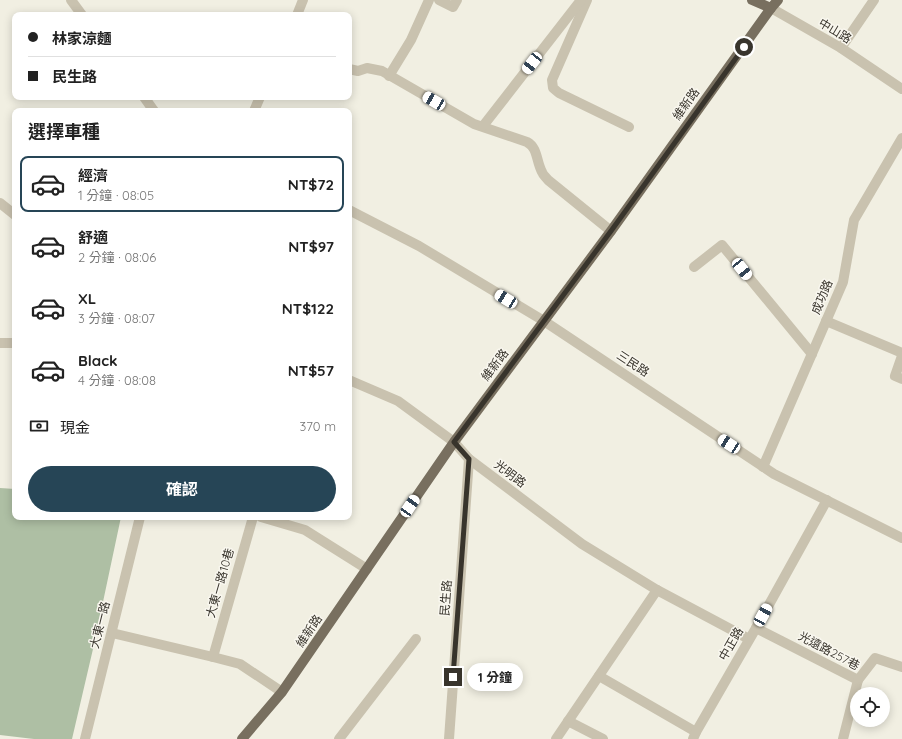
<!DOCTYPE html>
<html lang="zh-TW">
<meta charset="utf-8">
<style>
body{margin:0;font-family:Quicksand,"Noto Sans TC",sans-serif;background:#f6f6f6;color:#222;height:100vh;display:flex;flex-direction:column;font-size:15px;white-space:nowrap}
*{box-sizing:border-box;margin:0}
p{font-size:13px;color:#767676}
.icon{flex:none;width:22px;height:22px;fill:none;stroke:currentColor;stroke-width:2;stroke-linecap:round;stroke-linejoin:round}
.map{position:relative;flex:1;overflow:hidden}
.drawer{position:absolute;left:12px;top:108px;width:340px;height:412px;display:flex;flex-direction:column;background:#fff;border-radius:8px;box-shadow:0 2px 10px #0003}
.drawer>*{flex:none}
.hud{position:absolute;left:12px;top:12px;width:340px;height:88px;border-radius:8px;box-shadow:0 2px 10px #0003;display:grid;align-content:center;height:88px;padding:0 16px;background:#fff}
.buttons{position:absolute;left:850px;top:687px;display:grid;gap:8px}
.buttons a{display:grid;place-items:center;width:40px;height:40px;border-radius:50%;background:#fff;box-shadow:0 2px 10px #0003;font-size:20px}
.end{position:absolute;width:18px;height:18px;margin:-9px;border:5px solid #38342c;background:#fff;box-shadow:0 0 0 2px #fff}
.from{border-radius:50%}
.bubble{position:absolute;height:28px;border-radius:14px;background:#fff;box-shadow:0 2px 10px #0003;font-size:13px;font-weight:700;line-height:28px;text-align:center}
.car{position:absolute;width:12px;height:24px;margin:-12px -6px;border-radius:5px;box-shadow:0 0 3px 1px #0007;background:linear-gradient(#fff 24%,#345 0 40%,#fff 0 76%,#345 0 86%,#fff 0)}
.hud b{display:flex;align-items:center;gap:14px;height:38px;font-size:15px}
.hud b+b{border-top:1px solid #e0e0e0}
.hud i{width:10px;height:10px;background:#222}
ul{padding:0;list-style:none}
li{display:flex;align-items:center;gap:12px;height:56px;margin:0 8px 6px;padding:0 8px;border:2px solid transparent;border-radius:8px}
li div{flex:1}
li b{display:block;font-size:15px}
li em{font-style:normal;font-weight:700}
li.selected{border-color:#264556}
li>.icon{width:36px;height:36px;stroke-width:1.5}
h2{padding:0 16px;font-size:18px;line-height:48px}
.pay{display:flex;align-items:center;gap:10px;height:44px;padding:0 16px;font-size:15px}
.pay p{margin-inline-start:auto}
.cta{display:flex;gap:8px;margin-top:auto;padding:8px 16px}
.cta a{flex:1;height:46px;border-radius:24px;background:#264556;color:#fff;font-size:16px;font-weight:700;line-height:46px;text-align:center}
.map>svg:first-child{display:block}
</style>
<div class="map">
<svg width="902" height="739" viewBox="0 0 902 739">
<rect width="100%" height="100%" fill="#f1efe2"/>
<!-- green -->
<path fill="#aebfa4" d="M0 488 15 489V517H121L93 649 72 739H34L0 735Z"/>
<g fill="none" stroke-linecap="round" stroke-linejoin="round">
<!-- minor -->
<g stroke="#c9c2af" stroke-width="10">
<path d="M71 0 82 15"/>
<path d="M439 0 453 7 457 0"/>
<path d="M587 0 552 80 553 88 559 93 629 127"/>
<path d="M771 8 841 48 902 89"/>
<path d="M297 15 303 0"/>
<path d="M841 48 874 0"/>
<path d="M349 69 358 71 367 68 382 71 474 124 527 142C538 148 536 161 542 172 543 175 546 177 548 180L611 231"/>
<path d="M389 76 411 40 429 0"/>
<path d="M144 97 154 111"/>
<path d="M254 111 260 97"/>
<path d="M483 126 581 0"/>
<path d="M0 203 15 215"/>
<path d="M349 210 419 246 544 321 774 474 902 538"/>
<path d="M694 267 722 245 812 354"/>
<path d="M826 321 902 353"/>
<path d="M0 343H15"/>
<path d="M902 356 895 376 902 379"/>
<path d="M349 380 398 401 454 442 469 459 582 544 657 590 749 639"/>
<path d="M763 467 843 282 854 220 902 138"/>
<path d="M261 517 305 530 367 569"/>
<path d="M756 628 858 680 843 739"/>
<path d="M112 633 213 657 240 664 282 692"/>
<path d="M213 657 253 517"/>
<path d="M599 676 696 732"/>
<path d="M858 680 875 658 902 667"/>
<path d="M568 721 603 739"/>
<path d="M85 739 140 517"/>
<path d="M339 739 416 639"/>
<path d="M449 739 469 459"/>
<path d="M556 739 657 590"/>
<path d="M693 739 696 732 756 628 827 500"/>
</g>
<!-- major -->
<g stroke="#786f5f" stroke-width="10">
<path d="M752 0 771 8"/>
<path d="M242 739 282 692 454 442 611 231 771 8 778 0"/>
</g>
</g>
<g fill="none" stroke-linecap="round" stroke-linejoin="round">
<!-- route -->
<path stroke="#38342c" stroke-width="5" d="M453 677 469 459 454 442 611 231 744 47"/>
</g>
<g text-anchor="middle" stroke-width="3" stroke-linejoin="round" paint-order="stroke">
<!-- street labels -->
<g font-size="12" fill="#38342c" stroke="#f9f7ef">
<text transform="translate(835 31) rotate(31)" y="4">中山路</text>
<text transform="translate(686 104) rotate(-54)" y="4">維新路</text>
<text transform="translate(822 297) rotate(-67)" y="4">成功路</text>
<text transform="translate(633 364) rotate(33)" y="4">三民路</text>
<text transform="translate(495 365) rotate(-53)" y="4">維新路</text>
<text transform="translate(510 474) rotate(37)" y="4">光明路</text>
<text transform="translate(220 583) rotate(-74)" y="4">大東一路10巷</text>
<text transform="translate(446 598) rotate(-86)" y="4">民生路</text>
<text transform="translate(100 625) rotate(-76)" y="4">大東一路</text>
<text transform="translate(309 631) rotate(-56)" y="4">維新路</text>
<text transform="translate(731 644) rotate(-60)" y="4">中正路</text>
<text transform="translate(829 651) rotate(28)" y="4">光遠路257巷</text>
</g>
</g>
</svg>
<div class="buttons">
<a><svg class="icon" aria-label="locate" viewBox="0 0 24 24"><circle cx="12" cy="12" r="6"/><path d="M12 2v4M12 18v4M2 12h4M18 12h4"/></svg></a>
</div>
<i class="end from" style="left:744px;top:47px"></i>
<i class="end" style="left:453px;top:677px"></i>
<div class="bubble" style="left:467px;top:663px;width:56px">1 分鐘</div>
<i class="car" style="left:532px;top:63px;rotate:218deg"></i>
<i class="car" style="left:434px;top:101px;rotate:300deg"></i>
<i class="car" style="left:742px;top:269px;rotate:141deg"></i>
<i class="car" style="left:506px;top:299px;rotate:301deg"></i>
<i class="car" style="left:729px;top:444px;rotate:303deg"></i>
<i class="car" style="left:410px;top:506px;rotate:34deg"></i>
<i class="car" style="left:763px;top:615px;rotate:29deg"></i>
<div class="hud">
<b><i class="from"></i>林家涼麵</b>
<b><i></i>民生路</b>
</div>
<section class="drawer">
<h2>選擇車種</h2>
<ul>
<li class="selected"><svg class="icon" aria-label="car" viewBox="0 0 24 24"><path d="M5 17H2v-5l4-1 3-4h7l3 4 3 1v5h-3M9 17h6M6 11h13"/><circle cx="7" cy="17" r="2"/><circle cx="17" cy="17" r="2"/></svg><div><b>經濟</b><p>1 分鐘 · 08:05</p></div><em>NT$72</em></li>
<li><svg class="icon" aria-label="car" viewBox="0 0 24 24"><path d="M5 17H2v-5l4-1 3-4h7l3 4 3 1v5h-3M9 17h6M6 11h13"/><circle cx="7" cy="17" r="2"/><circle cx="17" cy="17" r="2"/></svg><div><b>舒適</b><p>2 分鐘 · 08:06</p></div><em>NT$97</em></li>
<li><svg class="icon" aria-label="car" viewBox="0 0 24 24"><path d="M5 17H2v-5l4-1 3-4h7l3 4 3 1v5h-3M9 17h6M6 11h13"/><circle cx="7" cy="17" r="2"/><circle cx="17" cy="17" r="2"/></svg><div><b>XL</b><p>3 分鐘 · 08:07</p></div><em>NT$122</em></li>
<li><svg class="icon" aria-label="car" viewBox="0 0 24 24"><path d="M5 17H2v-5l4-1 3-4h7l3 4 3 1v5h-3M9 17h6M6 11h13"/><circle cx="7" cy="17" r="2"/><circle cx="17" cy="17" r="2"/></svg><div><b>Black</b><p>4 分鐘 · 08:08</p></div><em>NT$57</em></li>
</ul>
<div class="pay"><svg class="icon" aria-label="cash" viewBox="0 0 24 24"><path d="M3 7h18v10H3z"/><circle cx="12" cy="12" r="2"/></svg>現金<p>370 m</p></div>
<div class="cta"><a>確認</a></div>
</section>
</div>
